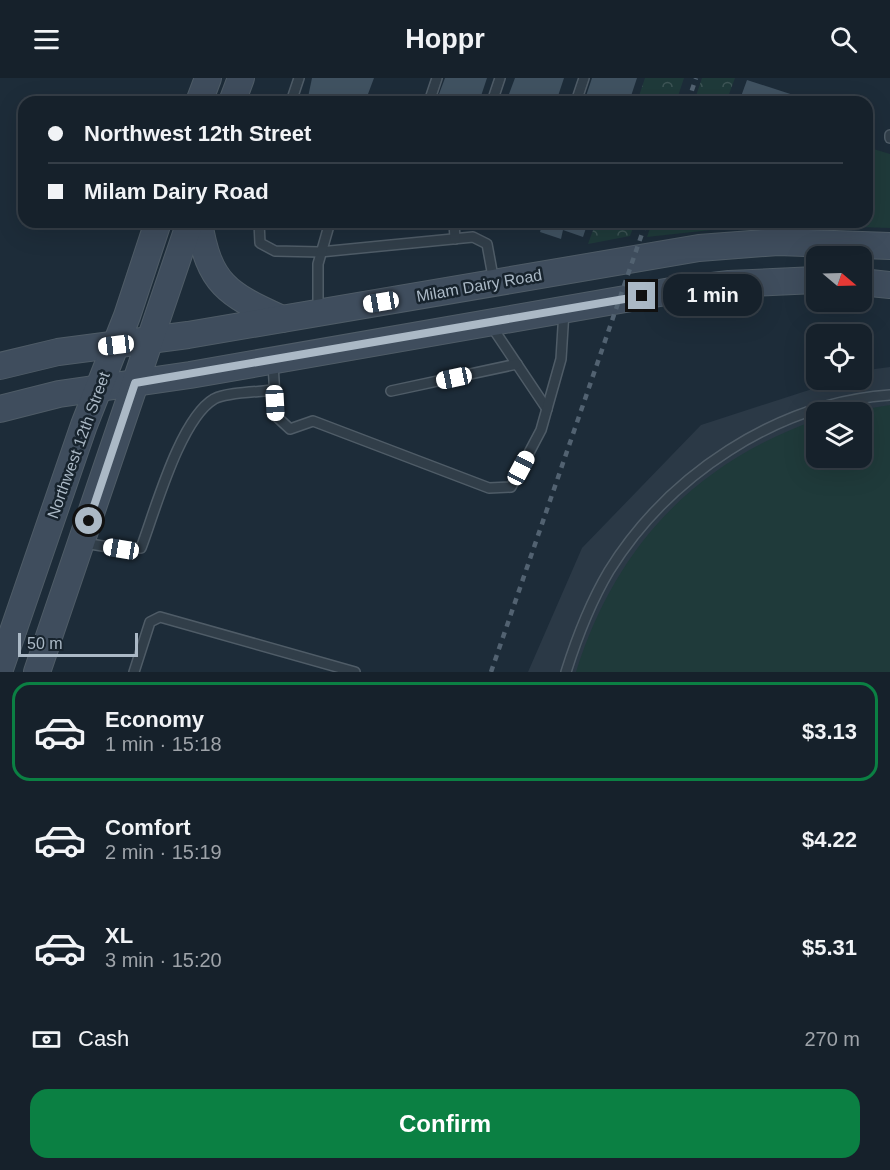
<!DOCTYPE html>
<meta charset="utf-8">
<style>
body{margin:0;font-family:Helvetica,sans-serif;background:#232e37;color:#f1f3f6;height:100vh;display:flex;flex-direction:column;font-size:22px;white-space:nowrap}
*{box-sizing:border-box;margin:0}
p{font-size:20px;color:#9ea3a9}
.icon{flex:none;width:33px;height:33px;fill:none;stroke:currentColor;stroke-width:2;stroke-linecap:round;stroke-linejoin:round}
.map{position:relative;height:594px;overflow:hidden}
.sheet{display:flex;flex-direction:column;background:#16212b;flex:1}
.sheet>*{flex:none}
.top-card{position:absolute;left:18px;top:18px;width:855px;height:132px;border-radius:18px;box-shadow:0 6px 24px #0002,0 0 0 2px #353e47;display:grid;align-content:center;height:132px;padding:0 30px;background:#16212b}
.needle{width:39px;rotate:109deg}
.tools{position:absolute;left:806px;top:168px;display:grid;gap:12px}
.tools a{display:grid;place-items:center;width:66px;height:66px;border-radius:12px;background:#16212b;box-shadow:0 6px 24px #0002,0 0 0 2px #353e47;font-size:30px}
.scale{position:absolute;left:18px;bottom:15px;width:120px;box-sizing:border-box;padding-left:6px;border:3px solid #abb9c6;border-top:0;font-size:16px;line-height:21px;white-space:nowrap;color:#abb9c6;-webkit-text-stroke:4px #17232d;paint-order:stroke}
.end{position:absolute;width:27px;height:27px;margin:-14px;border:8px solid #abb9c6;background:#111;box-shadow:0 0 0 3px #111}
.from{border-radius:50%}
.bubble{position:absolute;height:42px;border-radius:18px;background:#16212b;box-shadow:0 6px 24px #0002,0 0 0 2px #353e47;font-size:20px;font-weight:800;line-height:42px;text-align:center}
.car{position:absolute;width:18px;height:36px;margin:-18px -9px;border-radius:8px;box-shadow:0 0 4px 2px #0007;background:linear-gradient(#fff 24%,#345 0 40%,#fff 0 76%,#345 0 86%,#fff 0)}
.top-card b{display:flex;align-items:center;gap:21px;height:57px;font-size:22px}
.top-card b+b{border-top:2px solid #353e47}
.top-card i{width:15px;height:15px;background:#f1f3f6}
ul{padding:10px 0 0;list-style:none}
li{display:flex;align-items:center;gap:18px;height:99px;margin:0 12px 9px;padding:0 18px;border:3px solid transparent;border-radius:18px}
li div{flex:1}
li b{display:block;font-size:22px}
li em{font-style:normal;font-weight:800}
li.on{border-color:#0b8043}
li>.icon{width:54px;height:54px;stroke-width:1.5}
.pay{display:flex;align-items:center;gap:15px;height:66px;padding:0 30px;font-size:22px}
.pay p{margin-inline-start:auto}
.button{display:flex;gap:12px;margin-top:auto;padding:12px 30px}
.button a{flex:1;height:69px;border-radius:18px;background:#0b8043;color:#fff;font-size:24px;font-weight:800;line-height:69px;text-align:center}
header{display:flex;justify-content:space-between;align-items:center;height:78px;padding:0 30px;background:#16212b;font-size:27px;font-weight:800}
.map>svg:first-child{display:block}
</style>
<header><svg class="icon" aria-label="menu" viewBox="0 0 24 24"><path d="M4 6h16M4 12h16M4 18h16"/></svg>Hoppr<svg class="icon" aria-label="search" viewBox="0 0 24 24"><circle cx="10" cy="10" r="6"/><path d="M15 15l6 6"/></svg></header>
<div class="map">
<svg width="890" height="594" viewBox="0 0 890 594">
<defs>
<pattern id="forest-crowns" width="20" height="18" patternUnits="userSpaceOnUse" patternTransform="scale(1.5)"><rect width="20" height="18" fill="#1f3a3a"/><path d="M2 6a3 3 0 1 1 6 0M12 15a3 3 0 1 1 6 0" fill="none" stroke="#3d5455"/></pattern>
</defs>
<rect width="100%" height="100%" fill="#1d2c39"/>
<!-- airport -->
<path fill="#2b3946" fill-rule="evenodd" d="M890 289V594H528L582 470 701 347 840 302H861V295L875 291ZM816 334H861V380H816Z"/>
<!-- green -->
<g fill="#1f3a3a">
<path d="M867 69 890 76V150L766 146 647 159 652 144H867Z"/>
<path d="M890 327V594H576C615 470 693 386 816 342V380H861V334H848Z"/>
</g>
<!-- forest -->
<g fill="url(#forest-crowns)">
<path d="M645 0H684L676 24H637Z"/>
<path d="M702 0H735L726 24H694Z"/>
<path d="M596 144H635L630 158 588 166Z"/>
</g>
<!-- building -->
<g fill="#405261">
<path d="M312 0H374L365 24H307Z"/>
<path d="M445 0H487L479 24H436Z"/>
<path d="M515 0H564L556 24H506Z"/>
<path d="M592 0H637L629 24H584Z"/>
<path d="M747 2 815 24H739Z"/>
<path d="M543 144H588L583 159 563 152 561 161 540 154Z"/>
</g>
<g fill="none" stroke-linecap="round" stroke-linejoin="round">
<!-- lane casing -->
<g stroke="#4f5c67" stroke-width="12">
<g id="lane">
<path d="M291 24 299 0"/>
<path d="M429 24 437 0"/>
<path d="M492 24 500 0"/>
<path d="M576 24 584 0"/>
<path d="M890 57V60"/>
<path d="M259 144 260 165 275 173 320 174 473 159 487 166 494 204"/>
<path d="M454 144 455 161"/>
<path d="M318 232V186L330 144"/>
<path d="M490 246 547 331"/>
<path d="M273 285 276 338 290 351 313 343 489 410 511 409 541 352 561 281 564 233"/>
<path d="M391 313 517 286"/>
<path d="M84 465 121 471 141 470C155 433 180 341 214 321 227 314 259 314 274 312"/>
<path d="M134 594 150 544 160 539 355 594"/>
<path d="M566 594C577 559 590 525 609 493 668 398 776 325 890 317"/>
</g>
</g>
<!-- secondary casing -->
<g stroke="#4f5c67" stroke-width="28">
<g id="secondary">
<path d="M199 24 208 0"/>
<path d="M232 24 241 0"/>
<path d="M199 144C209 206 227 216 282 241"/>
<path d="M861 204 890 207"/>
<path d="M0 288 58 274 188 257 699 170 778 164 890 168"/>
<path d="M0 331 59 316 190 297 671 213 729 206 816 202"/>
<path d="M0 591 84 347 127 238 158 144"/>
<path d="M37 594 190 144"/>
</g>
</g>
<!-- lane -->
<use href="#lane" stroke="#313e49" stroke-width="9"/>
<!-- secondary -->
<use href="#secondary" stroke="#3f4d5d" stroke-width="26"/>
<!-- rail -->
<g stroke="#526271" stroke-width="4.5" stroke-dasharray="6 6" stroke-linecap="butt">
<path d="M688 24 696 0"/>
<path d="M491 594 646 144"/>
</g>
</g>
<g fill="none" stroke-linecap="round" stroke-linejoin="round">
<!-- route -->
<path stroke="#abb9c6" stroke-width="8" d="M89 443 135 305 642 218"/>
</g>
<g text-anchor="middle" stroke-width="5" stroke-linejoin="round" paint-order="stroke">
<!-- street labels -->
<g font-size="16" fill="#abb9c6" stroke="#17232d">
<text transform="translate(479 207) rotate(-10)" y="6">Milam Dairy Road</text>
<text transform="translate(78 367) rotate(-70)" y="6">Northwest 12th Street</text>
</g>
</g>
</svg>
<div class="tools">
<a><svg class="needle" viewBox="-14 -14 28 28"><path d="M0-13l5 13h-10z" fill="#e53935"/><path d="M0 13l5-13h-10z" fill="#9ea3a9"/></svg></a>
<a><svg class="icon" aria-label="locate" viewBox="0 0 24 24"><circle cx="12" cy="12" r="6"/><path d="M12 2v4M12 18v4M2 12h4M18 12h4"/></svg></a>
<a><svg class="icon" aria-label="layers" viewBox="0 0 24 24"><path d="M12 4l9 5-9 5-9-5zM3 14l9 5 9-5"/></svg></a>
</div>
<div class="scale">50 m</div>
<i class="end from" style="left:89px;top:443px"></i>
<i class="end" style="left:642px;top:218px"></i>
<div class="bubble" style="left:663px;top:196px;width:99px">1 min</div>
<i class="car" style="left:381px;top:224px;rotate:261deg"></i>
<i class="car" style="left:116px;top:267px;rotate:263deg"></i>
<i class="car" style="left:454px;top:300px;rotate:258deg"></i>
<i class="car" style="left:275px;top:325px;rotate:177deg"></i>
<i class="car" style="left:521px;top:390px;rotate:28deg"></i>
<i class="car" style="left:121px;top:471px;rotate:279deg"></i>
<div class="top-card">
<b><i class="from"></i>Northwest 12th Street</b>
<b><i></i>Milam Dairy Road</b>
</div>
</div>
<section class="sheet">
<ul>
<li class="on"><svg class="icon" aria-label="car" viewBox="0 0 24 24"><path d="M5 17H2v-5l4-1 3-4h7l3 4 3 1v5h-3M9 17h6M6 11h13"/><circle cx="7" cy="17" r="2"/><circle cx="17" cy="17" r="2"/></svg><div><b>Economy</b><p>1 min · 15:18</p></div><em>$3.13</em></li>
<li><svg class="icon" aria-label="car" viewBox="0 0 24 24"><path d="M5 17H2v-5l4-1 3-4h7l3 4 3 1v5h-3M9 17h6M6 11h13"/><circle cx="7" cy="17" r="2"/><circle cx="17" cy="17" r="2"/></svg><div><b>Comfort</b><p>2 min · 15:19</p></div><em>$4.22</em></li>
<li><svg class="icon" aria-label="car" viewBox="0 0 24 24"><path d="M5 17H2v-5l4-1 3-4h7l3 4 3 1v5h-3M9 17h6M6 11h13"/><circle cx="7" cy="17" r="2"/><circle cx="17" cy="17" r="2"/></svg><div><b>XL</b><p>3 min · 15:20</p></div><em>$5.31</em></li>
</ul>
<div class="pay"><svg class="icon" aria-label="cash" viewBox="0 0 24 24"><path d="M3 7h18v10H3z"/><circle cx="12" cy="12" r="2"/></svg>Cash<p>270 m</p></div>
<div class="button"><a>Confirm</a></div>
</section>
